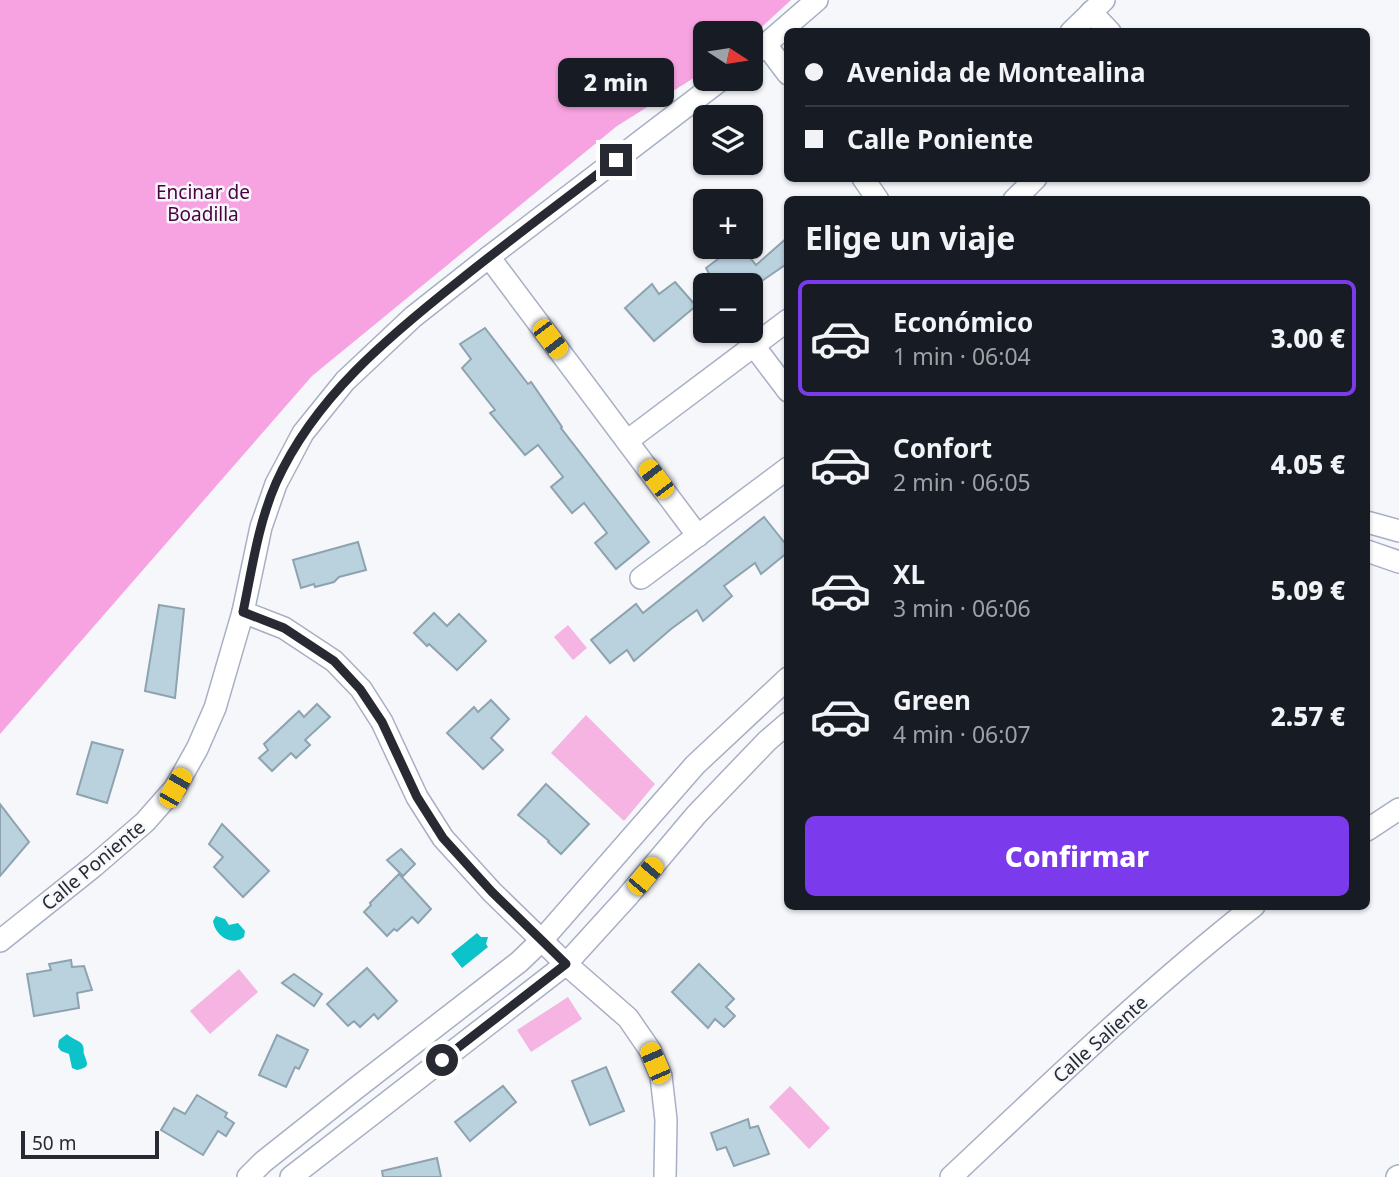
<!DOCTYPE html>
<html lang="es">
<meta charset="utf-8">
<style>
body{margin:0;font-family:"Noto Sans",sans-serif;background:#242831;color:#f1f3f6;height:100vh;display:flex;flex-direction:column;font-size:26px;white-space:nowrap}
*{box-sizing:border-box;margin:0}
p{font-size:23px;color:#9ea1a6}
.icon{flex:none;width:38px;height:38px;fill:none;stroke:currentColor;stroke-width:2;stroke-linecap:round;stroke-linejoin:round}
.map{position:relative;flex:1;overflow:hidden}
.details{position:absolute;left:784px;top:196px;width:586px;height:714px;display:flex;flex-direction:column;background:#171b24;border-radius:10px;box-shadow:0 2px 5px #0004}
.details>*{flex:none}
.top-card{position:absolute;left:784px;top:28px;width:586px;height:154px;border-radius:10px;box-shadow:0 2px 5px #0004;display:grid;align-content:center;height:154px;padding:0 21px;background:#171b24}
.needle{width:46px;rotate:102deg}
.fabs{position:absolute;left:693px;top:21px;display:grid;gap:14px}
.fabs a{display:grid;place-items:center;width:70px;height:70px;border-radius:10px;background:#171b24;box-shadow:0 2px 5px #0004;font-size:35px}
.scale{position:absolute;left:21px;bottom:18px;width:138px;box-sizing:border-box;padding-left:7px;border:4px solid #272a32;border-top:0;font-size:19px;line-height:24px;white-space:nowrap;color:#272a32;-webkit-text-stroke:5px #f5f7fb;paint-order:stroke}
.end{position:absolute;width:32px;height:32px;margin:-16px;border:9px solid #272a32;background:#fff;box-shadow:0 0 0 4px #fff}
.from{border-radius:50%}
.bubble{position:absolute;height:49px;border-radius:10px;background:#171b24;box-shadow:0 2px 5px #0004;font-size:23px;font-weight:800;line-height:49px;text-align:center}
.car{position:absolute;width:21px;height:42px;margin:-21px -10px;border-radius:9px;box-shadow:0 0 5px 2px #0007;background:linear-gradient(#f5c518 24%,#345 0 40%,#f5c518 0 76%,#345 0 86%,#f5c518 0)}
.top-card b{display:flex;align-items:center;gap:24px;height:66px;font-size:26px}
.top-card b+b{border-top:2px solid #363941}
.top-card i{width:18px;height:18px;background:#f1f3f6}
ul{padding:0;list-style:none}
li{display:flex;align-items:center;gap:21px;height:116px;margin:0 14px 10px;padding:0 7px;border:4px solid transparent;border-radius:10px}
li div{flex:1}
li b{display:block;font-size:26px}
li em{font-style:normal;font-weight:800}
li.active{border-color:#7c3aed}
li>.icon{width:63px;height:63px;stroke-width:1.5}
h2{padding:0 21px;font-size:32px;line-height:84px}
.cta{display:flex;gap:14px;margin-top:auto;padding:14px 21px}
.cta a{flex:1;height:80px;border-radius:10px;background:#7c3aed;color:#fff;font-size:28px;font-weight:800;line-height:80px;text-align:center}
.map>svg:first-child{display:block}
</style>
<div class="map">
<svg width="1399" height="1177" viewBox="0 0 1399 1177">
<rect width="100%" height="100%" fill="#f5f7fb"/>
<!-- green -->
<g fill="#f6b4e3">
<path d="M568 625 587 648 573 660 554 637Z"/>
<path d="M586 715 655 784 624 821 551 753Z"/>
<path d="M239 969 258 992 210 1034 190 1011Z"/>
<path d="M568 997 582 1019 531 1052 517 1030Z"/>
<path d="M790 1086 830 1128 809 1149 769 1107Z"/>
</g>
<!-- forest -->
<path fill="#f7a3e1" d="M0 0H791L751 37V33H705V71L617 126 312 376 0 734Z"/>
<!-- water -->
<g fill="#0bc3c8">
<path d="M216 916 225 919 229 925 238 923 245 931 244 937C231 947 215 935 213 921Z"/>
<path d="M477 933 481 937H488L486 944 488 947 462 968 451 954Z"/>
<path d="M67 1034C72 1039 78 1040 81 1043 85 1047 83 1051 84 1054 88 1065 90 1067 77 1070L72 1068 69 1054 61 1051 58 1047 59 1040Z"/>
</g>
<!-- building -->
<g fill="#bad1de" stroke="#8da3af" stroke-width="2">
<path d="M788 237V263L756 285H703L711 277 706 268 734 247H741L756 265Z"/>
<path d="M675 282 696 306 654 341 625 308 652 284 659 294Z"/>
<path d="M485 328 528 384 531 382 562 427 561 428 649 542 616 569 595 543 607 533 584 503 572 513 551 487 563 477 538 445 525 455 490 413 495 410 462 368 471 359 460 344Z"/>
<path d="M764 517 788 547V552L761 574 755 563 724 586 732 596 703 621 697 610 671 629 634 661 627 650 610 663 591 640 636 604 643 613Z"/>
<path d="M358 542 366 570 339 577 334 582 315 587 314 584 301 588 293 560Z"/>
<path d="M159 605 184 609 175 698 145 691Z"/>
<path d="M434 613 447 626 459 614 486 641 457 670 429 644 427 646 414 633Z"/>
<path d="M491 700 509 719 491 738 503 750 483 769 447 733 474 707 478 712Z"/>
<path d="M317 704 330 717 305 740 310 745 296 758 291 753 272 771 259 758 268 750 264 744 299 711 304 717Z"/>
<path d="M92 742 123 750 107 803 77 794Z"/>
<path d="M546 784 589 824 561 854 548 842 549 841 518 815Z"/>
<path d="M0 804 29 842 0 876Z"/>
<path d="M222 824 269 871 243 897 214 867 223 857 209 844Z"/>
<path d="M401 849 415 864 403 876 387 860Z"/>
<path d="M399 874 431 909 418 923 412 917 397 931 394 929 387 936 364 912 371 905 370 903Z"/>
<path d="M71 960 72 967 84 966 92 990 77 993 79 1008 34 1016 27 974 51 970 49 964Z"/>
<path d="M699 964 734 999 726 1007 735 1016 724 1027 715 1019 708 1028 672 992Z"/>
<path d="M367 968 397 1001 378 1019 374 1014 360 1027 354 1021 348 1026 327 1004Z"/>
<path d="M294 974 322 994 314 1006 282 983Z"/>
<path d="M277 1035 308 1050 299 1069 295 1067 286 1087 259 1075Z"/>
<path d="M606 1067 624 1111 590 1125 572 1081Z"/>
<path d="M503 1086 516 1102 470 1141 455 1122Z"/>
<path d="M197 1095 227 1113 225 1117 234 1123 226 1136 218 1131 203 1155 161 1130 174 1108 185 1114Z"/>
<path d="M748 1119 750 1128 758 1126 769 1154 734 1166 726 1147 717 1150 711 1133Z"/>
<path d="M437 1158 441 1177H383L382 1171Z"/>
</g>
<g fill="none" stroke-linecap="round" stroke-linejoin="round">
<!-- minor casing -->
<g stroke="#a7afc4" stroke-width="24">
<g id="minor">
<path d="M1091 12 1110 32"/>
<path d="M1071 32 1104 0"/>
<path d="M766 45 788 74"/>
<path d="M751 57 817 0"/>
<path d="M863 178 878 200"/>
<path d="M1014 200 1036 178"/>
<path d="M489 257 698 536"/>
<path d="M754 346 788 391"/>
<path d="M627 441 788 320"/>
<path d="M1367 522 1399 531"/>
<path d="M1367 551 1399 562"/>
<path d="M641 578 788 468"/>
<path d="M243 612 284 628 334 661 361 689 382 722 417 797 443 838 492 892 566 964 628 1018 650 1050 661 1076 666 1120 665 1177"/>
<path d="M1367 830 1399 809"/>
<path d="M0 941 94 866 145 822 175 788 197 749 215 708 243 612 261 527 276 484 303 433 345 381 413 317 489 257 722 79"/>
<path d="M248 1177 263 1162 355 1089 519 962 542 940 695 765 788 678"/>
<path d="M291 1177 566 964 627 897 696 815 767 741 788 723"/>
<path d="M951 1177C1050 1084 1147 990 1254 906"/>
<path d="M1397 1177 1399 1176"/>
</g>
</g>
<!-- minor -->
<use href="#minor" stroke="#fff" stroke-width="21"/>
</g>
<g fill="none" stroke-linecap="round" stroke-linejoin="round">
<!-- route -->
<path stroke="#272a32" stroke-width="9" d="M442 1060 566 964 492 892 443 838 417 797 382 722 360 689 334 661 284 628 243 612C252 569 258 524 276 483 314 398 388 337 460 280 511 239 564 200 616 160"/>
</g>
<g text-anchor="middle" stroke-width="5" stroke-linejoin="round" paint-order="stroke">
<!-- park labels -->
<g font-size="19" fill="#4b003f" stroke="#f5f7fb">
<text x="203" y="199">Encinar de<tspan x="203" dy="22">Boadilla</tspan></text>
</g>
<!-- street labels -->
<g font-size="19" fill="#272a32" stroke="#f5f7fb">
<text transform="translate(93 865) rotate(-40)" y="7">Calle Poniente</text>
<text transform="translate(1100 1039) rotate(-42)" y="7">Calle Saliente</text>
</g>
</g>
</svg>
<div class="fabs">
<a><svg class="needle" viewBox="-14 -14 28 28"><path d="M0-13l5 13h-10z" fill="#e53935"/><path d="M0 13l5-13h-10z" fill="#9ea1a6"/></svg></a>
<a><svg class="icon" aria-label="layers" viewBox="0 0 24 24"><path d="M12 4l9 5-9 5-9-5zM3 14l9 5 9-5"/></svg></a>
<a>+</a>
<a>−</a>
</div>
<div class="scale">50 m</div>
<i class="end from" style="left:442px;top:1060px"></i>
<i class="end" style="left:616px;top:160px"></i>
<div class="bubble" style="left:558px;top:58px;width:116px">2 min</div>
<i class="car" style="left:550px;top:339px;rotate:143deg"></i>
<i class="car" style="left:656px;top:479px;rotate:323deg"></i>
<i class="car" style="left:175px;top:788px;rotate:30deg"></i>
<i class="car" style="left:645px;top:876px;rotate:40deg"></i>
<i class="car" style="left:655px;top:1063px;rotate:337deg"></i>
<div class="top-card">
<b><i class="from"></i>Avenida de Montealina</b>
<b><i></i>Calle Poniente</b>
</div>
<section class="details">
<h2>Elige un viaje</h2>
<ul>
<li class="active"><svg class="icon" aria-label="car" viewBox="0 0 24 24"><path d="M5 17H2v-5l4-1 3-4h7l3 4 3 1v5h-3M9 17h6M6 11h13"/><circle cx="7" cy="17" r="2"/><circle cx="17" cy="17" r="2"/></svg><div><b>Económico</b><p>1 min · 06:04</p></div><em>3.00 €</em></li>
<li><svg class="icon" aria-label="car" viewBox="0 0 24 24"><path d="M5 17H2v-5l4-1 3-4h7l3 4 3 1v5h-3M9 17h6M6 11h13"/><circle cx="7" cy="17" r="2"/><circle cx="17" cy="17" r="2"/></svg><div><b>Confort</b><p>2 min · 06:05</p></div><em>4.05 €</em></li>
<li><svg class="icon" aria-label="car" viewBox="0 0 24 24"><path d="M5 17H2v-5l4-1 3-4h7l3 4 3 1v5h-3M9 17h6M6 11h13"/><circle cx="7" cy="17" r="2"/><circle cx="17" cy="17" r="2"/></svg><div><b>XL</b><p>3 min · 06:06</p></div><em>5.09 €</em></li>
<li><svg class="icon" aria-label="car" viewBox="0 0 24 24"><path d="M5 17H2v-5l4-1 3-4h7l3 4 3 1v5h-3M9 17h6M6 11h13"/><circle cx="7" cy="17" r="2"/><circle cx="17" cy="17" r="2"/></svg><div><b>Green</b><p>4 min · 06:07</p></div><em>2.57 €</em></li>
</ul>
<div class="cta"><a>Confirmar</a></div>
</section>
</div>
